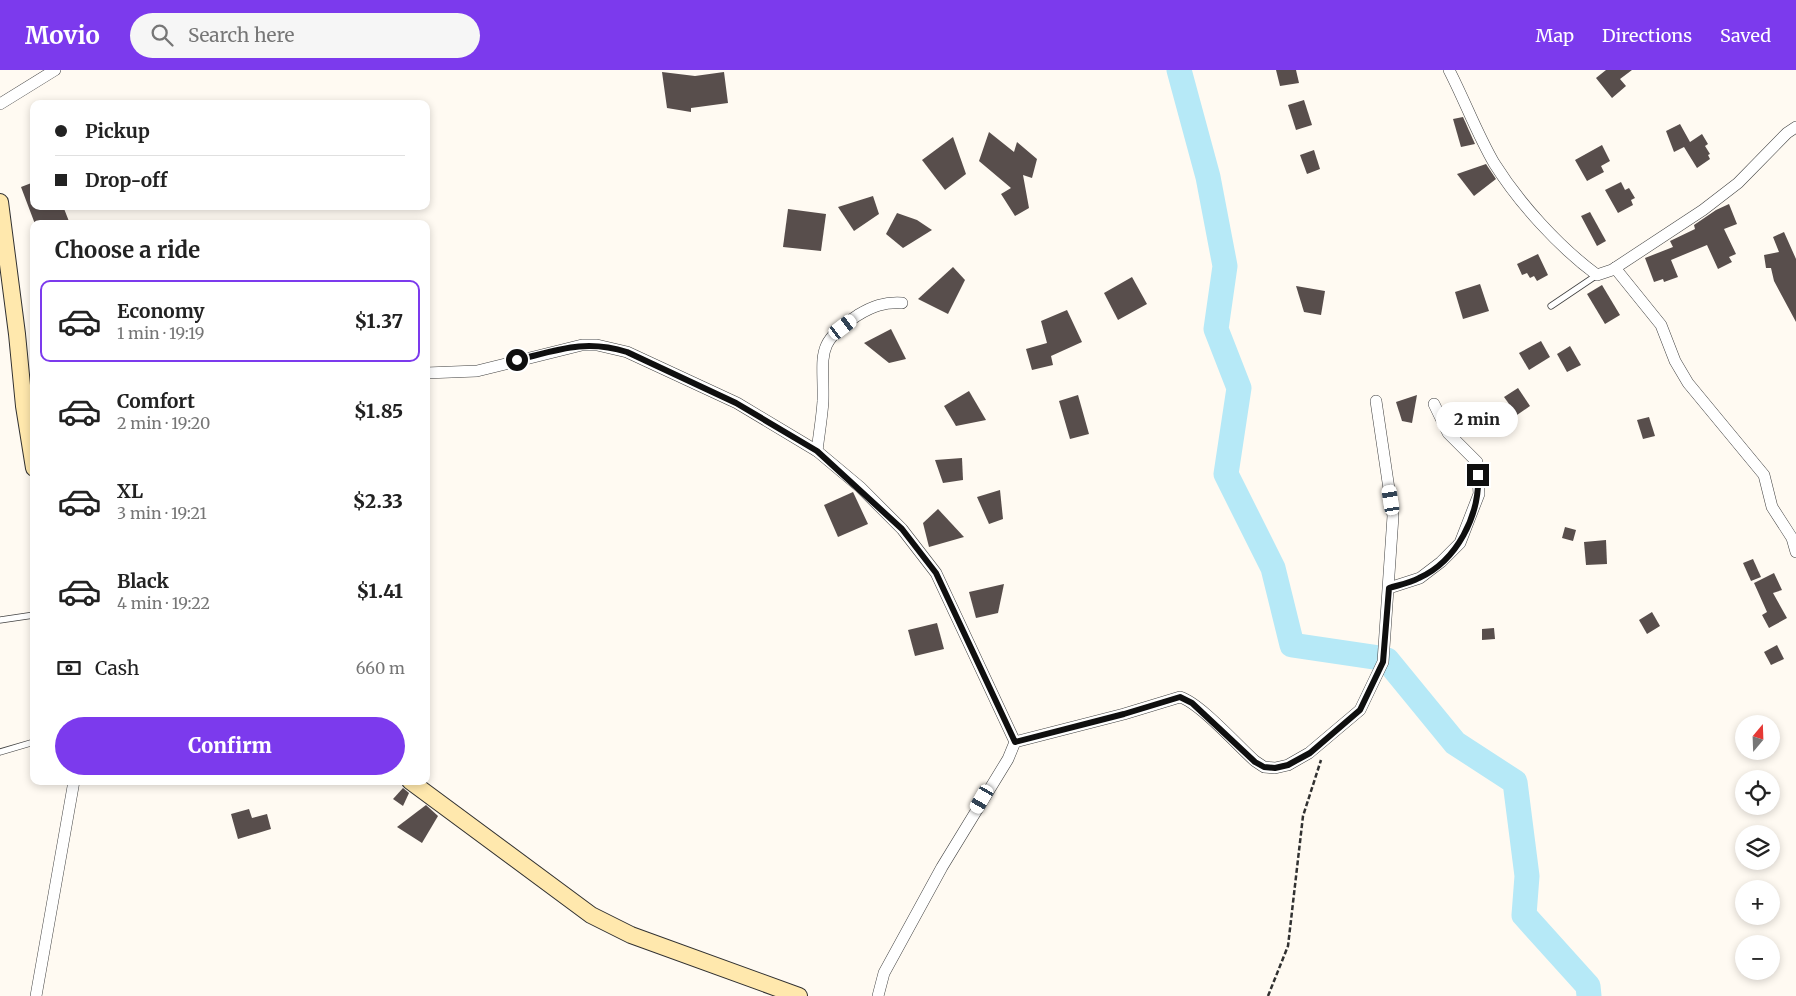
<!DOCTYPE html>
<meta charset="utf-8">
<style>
body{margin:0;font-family:Merriweather,serif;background:#f6f6f6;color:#222;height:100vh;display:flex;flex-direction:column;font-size:19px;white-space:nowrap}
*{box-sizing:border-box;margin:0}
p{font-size:16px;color:#767676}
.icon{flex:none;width:28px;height:28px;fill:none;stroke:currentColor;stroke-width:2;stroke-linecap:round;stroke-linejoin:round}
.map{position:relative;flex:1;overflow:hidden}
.side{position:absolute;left:30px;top:150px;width:400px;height:565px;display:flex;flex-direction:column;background:#fff;border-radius:10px;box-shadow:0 2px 8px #0003}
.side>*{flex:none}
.guide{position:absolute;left:30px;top:30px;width:400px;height:110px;border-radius:10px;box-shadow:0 2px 8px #0003;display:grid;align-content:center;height:110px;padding:0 25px;background:#fff}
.needle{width:32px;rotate:19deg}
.buttons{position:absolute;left:1735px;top:645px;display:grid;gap:10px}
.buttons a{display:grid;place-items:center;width:45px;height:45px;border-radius:50%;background:#fff;box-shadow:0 2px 8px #0003;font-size:25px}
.end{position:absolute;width:22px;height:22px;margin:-11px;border:6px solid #0f0f0f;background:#fff;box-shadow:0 0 0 2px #fff}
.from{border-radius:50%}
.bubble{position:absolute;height:35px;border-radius:18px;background:#fff;box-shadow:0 2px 8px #0003;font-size:16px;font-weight:800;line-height:35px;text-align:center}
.car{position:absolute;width:15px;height:30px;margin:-15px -8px;border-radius:6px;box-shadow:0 0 4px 1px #0007;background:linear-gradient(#fff 24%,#345 0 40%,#fff 0 76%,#345 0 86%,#fff 0)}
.guide b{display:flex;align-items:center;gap:18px;height:48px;font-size:19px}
.guide b+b{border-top:1px solid #e0e0e0}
.guide i{width:12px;height:12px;background:#222}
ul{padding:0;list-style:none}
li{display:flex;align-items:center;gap:15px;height:82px;margin:0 10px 8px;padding:0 15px;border:2px solid transparent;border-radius:10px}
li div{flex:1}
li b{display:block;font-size:19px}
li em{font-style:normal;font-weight:800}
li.selected{border-color:#7c3aed}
li>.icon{width:45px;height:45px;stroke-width:1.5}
h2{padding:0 25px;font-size:22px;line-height:60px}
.pay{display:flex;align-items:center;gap:12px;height:55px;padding:0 25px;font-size:19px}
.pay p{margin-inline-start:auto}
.cta{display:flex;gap:10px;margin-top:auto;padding:10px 25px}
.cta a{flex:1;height:58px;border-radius:30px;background:#7c3aed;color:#fff;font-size:20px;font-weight:800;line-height:58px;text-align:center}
header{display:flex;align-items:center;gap:30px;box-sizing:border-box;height:70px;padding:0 25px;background:#7c3aed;color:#fff}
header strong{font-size:24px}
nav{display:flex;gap:28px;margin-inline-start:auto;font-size:18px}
.search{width:350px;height:45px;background:#f6f6f6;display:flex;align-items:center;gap:12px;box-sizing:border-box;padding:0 18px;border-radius:28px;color:#767676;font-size:19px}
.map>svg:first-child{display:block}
</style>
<header>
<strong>Movio</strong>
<div class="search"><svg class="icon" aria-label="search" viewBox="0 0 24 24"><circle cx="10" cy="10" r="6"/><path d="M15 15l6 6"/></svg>Search here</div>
<nav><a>Map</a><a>Directions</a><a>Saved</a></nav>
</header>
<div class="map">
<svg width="1796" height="926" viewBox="0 0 1796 926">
<rect width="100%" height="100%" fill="#fffaf2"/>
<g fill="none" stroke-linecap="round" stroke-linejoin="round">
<!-- river -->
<g stroke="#b6e9f7" stroke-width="25">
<path d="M1179 0 1208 107 1225 196 1216 259 1239 318 1226 404 1273 498 1292 575 1380 588"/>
<path d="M1387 590 1455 673 1515 712 1527 806 1524 845 1588 916 1589 926"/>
</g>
</g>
<!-- building -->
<g fill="#584e4c">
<path d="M1276 0H1296L1299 13 1280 16Z"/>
<path d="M1606 0H1632L1620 9 1626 16 1612 28 1596 8Z"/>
<path d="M662 2 695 6 724 2 728 33 691 38V42L667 38Z"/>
<path d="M1304 30 1312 55 1296 60 1288 35Z"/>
<path d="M1463 47 1475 74 1461 77 1453 49Z"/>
<path d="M1680 54 1690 72 1702 64 1708 74 1705 76 1710 84 1708 85 1710 89 1697 98 1684 77 1674 82 1666 61Z"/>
<path d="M989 62 1014 82 1017 72 1037 89 1032 108 1023 105 1029 138 1015 146 1001 124 1011 118 979 91Z"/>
<path d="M953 67 966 104 945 120 922 90Z"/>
<path d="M1602 75 1610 91 1601 96 1604 102 1587 111 1575 90Z"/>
<path d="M1314 80 1320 99 1307 104 1300 85Z"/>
<path d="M1486 94 1496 109 1474 126 1457 104Z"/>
<path d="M34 112V136H63L70 154H35L21 117Z"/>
<path d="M1621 112 1625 120 1629 118 1635 128 1631 130 1633 135 1618 143 1605 120Z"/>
<path d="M873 126 879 144 854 161 838 137Z"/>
<path d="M1729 134 1737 154 1724 159 1736 184 1729 187 1732 192 1718 199 1707 175 1671 190 1678 207 1664 212 1663 209 1654 212 1645 188 1673 177 1670 171 1695 159 1694 155 1716 140Z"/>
<path d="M788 139 826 144 821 181 783 177Z"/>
<path d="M1590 142 1606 171 1597 176 1581 146Z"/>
<path d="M897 143 917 150 932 160 903 178 886 164Z"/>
<path d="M1784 162 1796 189V252L1774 211 1771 198H1766L1764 185 1779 182 1773 167Z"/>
<path d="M1538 184 1548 205 1537 211 1534 206 1530 208 1527 203 1522 205 1517 194Z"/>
<path d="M953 197 965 210 948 244 918 229Z"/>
<path d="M1132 207 1147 234 1118 250 1104 223Z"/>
<path d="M1480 214 1489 241 1463 249 1455 222Z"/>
<path d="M1602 215 1620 245 1605 254 1587 224Z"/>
<path d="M1296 216 1325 221 1321 245 1304 242Z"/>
<path d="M1067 240 1082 272 1051 286 1053 295 1032 300 1026 279 1047 273 1041 251Z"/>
<path d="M891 259 906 289 889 293 864 273Z"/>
<path d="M1541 271 1550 287 1529 300 1519 283Z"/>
<path d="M1570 276 1581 295 1567 302 1557 284Z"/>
<path d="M1518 318 1530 336 1517 345 1504 327Z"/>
<path d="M969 321 986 350 956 356 944 336Z"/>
<path d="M1078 325 1089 364 1070 369 1059 331Z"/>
<path d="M1417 325 1412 353 1402 351 1396 332Z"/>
<path d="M1649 347 1655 366 1643 369 1637 350Z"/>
<path d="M962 388 963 410 943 413 935 390Z"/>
<path d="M1000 420 1003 449 989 454 977 427Z"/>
<path d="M853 422 868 454 838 467 824 435Z"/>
<path d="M938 439 964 467 929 477 923 453Z"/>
<path d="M1565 457 1576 460 1573 471 1562 468Z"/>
<path d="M1606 470 1607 494 1586 495 1584 472Z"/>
<path d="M1753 489 1761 507 1751 511 1743 493Z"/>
<path d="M1774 503 1782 520 1773 523 1787 548 1769 558 1762 545 1767 542 1754 513Z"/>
<path d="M1004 514 998 543 976 548 969 522Z"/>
<path d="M1652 542 1660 556 1647 564 1639 550Z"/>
<path d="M937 553 944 579 915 586 908 560Z"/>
<path d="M1494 558 1495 569 1482 570V559Z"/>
<path d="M1777 575 1784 589 1771 595 1764 582Z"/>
<path d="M403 718 409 723 403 736 393 729Z"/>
<path d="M426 735 438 746 422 773 397 757Z"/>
<path d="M249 739 252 748 267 744 271 759 238 769 231 744Z"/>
</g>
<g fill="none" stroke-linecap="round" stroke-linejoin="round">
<!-- lane casing -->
<g stroke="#424242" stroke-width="7">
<g id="lane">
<path d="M1551 236 1597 205"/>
<path d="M0 550 34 545"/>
<path d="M0 682 34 672"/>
</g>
</g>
<!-- street casing -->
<g stroke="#424242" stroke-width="12">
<g id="street">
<path d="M1449 0C1465 31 1477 64 1494 93 1519 133 1559 177 1597 205L1612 200 1703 140 1738 113 1787 63 1796 57"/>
<path d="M0 34 55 0"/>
<path d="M1615 198 1661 255 1675 291 1688 313 1764 405 1772 437 1792 468 1796 482"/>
<path d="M426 303 477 301 582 275H597L627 282 737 333 817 381 860 417 902 459 936 503 1015 672 1008 689 942 797 884 903 878 926"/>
<path d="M817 381C819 364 822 347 823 331 824 284 814 274 858 245 873 236 884 232 902 233"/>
<path d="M1389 518 1420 508 1441 492 1460 473 1479 424 1477 392 1448 363 1434 334"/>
<path d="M1015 672 1124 644 1180 627C1200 633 1238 676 1255 691L1264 697 1275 698 1288 695 1309 683 1360 640 1383 592 1393 446 1376 331"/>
<path d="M36 926 74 711"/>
</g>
</g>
<!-- secondary casing -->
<g stroke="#313131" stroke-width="18">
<g id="secondary">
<path d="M0 132 17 264 24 336 34 398"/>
<path d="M410 711 591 845 631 865 799 926"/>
</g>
</g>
<!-- path -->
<path stroke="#313131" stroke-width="2.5" stroke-dasharray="5 2.5" stroke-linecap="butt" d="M1268 926 1288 876 1303 746 1321 690"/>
<!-- lane -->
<use href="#lane" stroke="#fff" stroke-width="5.5"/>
<!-- street -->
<use href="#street" stroke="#fff" stroke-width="11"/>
<!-- secondary -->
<use href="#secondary" stroke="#ffe8ad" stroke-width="16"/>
</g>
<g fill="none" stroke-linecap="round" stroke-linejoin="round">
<!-- route -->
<path stroke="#0f0f0f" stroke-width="6" d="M517 290C558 280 585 269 627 282L736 333 817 381 902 459 936 503 1015 672 1124 644 1180 627 1192 633 1255 692 1264 697 1275 698 1288 695 1310 683 1360 640 1383 592 1389 518C1399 515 1410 513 1419 508 1457 491 1480 445 1478 405"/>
</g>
</svg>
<div class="buttons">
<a><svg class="needle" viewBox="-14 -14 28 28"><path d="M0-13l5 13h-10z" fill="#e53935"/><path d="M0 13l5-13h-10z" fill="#767676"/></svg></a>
<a><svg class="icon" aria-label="locate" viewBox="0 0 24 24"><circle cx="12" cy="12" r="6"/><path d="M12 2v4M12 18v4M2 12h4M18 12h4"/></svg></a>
<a><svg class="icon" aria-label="layers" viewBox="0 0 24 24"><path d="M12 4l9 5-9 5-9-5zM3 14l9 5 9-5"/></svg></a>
<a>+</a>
<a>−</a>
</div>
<i class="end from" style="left:517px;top:290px"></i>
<i class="end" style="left:1478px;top:405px"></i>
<div class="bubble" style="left:1436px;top:332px;width:82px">2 min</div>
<i class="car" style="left:843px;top:257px;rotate:53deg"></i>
<i class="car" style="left:1391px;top:430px;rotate:351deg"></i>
<i class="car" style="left:982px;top:729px;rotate:210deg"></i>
<div class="guide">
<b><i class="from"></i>Pickup</b>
<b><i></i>Drop-off</b>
</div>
<section class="side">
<h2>Choose a ride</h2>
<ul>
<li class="selected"><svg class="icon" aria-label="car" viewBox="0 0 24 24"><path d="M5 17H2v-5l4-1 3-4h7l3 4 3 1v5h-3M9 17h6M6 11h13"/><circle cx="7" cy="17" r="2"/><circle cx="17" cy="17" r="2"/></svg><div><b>Economy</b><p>1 min · 19:19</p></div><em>$1.37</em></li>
<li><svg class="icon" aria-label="car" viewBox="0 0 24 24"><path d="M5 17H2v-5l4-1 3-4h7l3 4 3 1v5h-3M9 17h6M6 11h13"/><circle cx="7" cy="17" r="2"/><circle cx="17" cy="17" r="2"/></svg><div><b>Comfort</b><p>2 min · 19:20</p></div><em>$1.85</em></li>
<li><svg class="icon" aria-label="car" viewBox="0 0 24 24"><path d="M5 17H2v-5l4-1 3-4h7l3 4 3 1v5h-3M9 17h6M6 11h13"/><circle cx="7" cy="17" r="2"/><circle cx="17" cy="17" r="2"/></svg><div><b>XL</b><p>3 min · 19:21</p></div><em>$2.33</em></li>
<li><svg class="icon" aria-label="car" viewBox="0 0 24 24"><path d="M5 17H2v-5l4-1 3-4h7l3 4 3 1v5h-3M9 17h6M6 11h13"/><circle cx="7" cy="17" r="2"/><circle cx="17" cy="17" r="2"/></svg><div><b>Black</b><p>4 min · 19:22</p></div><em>$1.41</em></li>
</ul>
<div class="pay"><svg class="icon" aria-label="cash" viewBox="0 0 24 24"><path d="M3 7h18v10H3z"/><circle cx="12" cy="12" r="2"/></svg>Cash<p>660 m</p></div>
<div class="cta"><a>Confirm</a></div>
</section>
</div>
